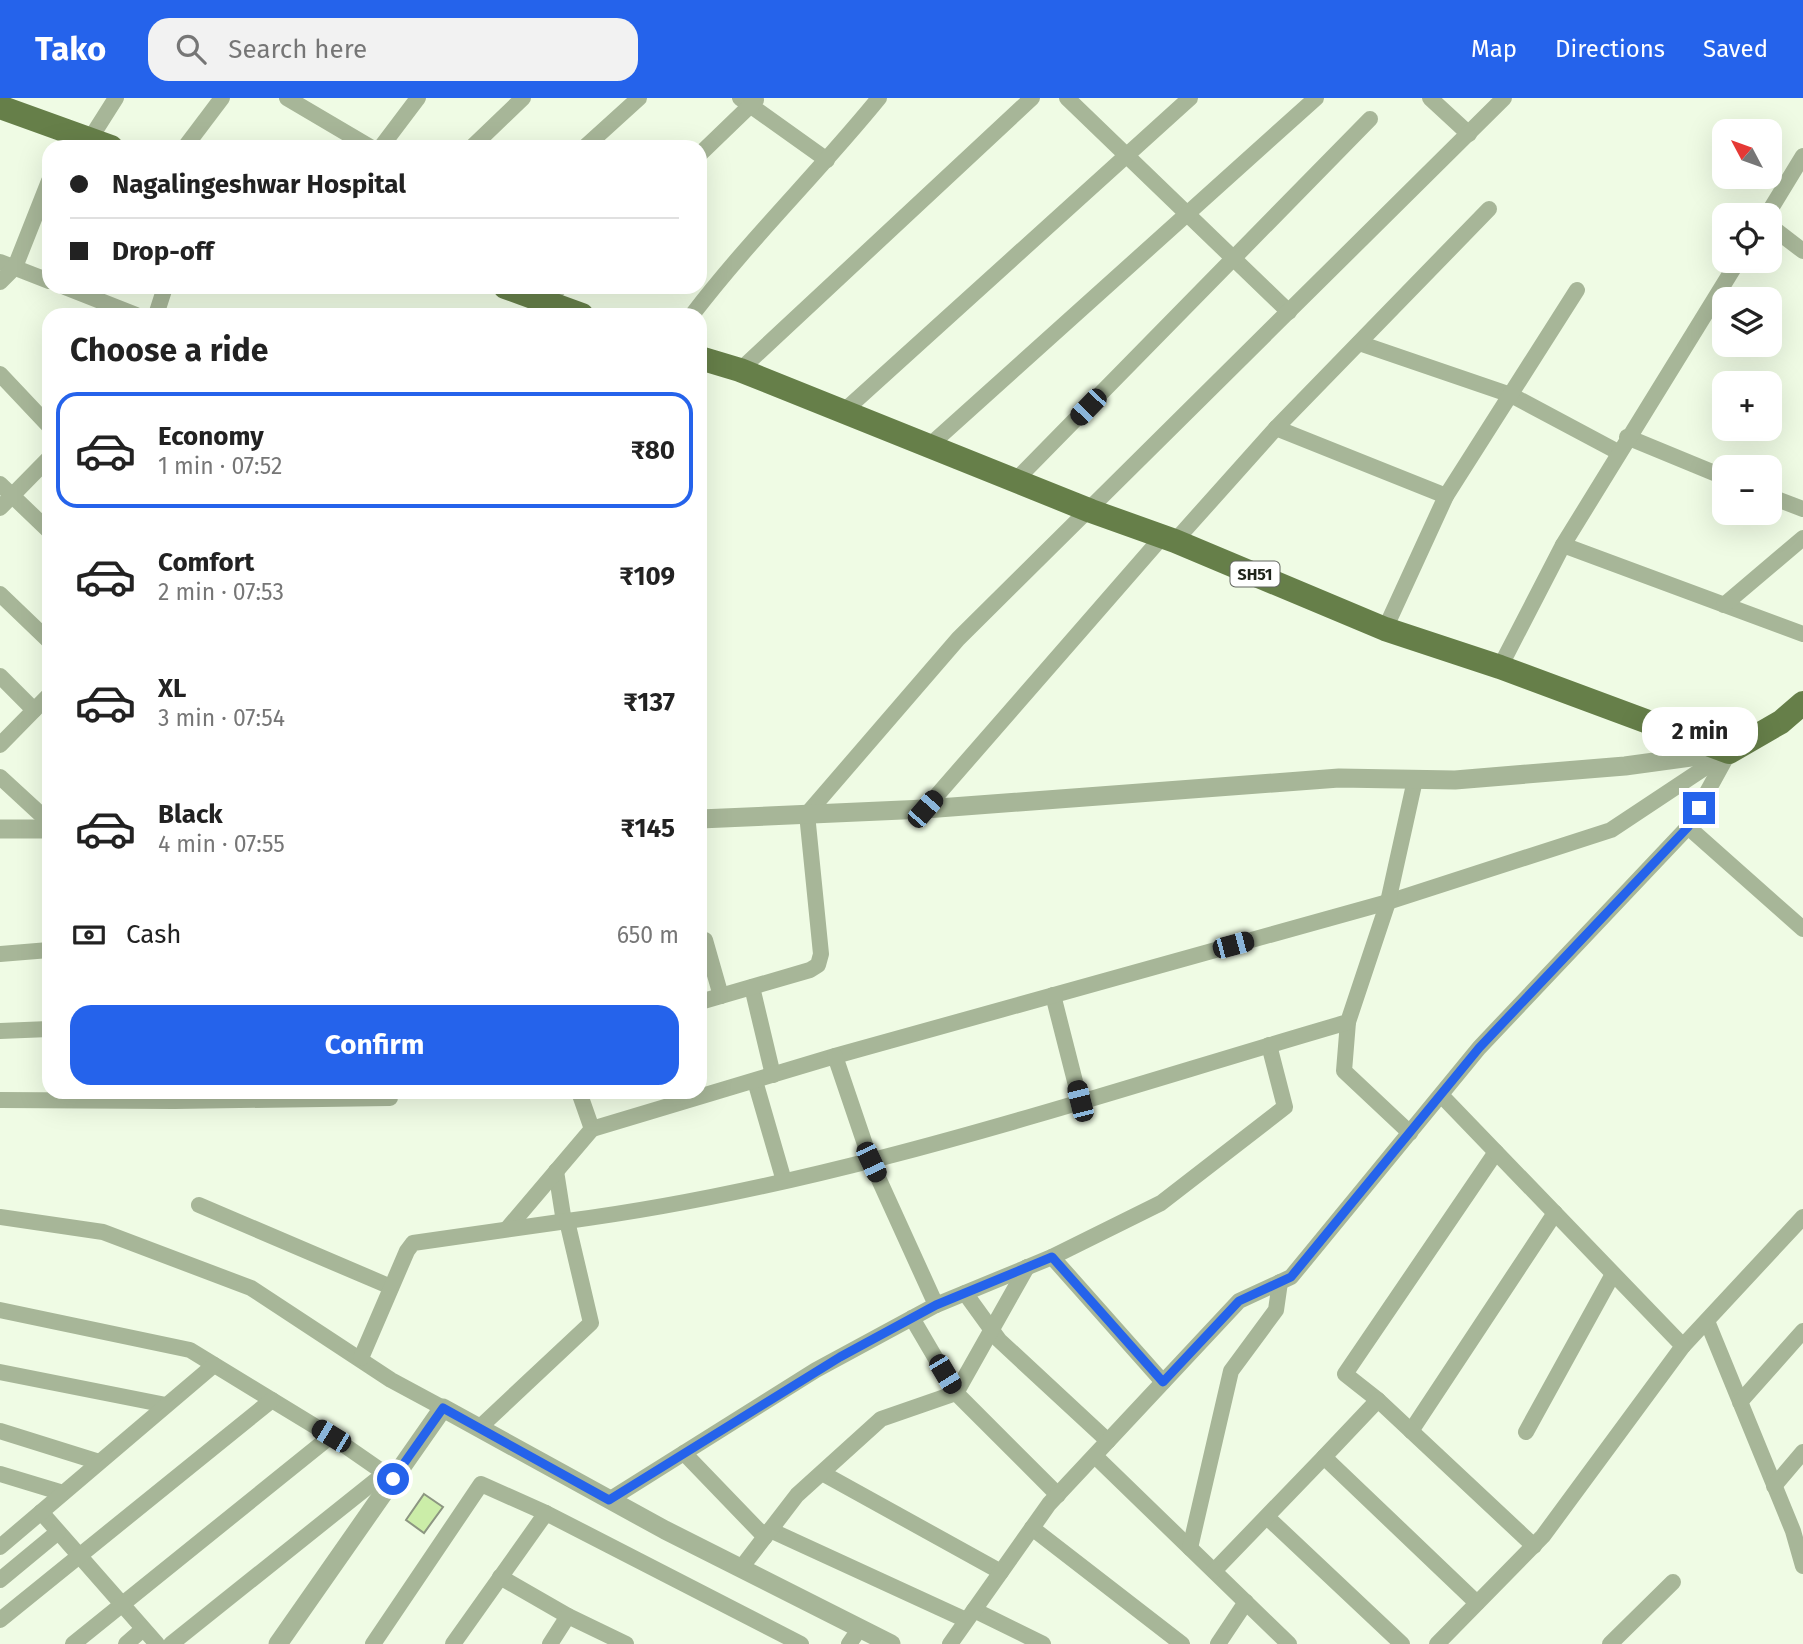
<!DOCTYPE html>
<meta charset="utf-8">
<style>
body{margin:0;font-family:"Fira Sans",sans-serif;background:#f2f2f2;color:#222;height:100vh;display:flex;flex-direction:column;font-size:26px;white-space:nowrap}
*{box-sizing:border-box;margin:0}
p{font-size:23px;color:#767676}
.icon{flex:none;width:38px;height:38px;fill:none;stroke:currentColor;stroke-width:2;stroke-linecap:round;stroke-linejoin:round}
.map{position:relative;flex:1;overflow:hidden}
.sheet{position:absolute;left:42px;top:210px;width:665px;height:791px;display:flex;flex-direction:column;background:#fff;border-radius:21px;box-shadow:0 7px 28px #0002}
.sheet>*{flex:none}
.top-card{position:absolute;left:42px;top:42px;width:665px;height:154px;border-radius:21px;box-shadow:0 7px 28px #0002;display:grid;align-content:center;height:154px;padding:0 28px;background:#fff}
.needle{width:46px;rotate:311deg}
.fabs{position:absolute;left:1712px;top:21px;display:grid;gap:14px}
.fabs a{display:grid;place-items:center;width:70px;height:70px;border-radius:14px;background:#fff;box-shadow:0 7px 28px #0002;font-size:35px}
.end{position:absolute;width:32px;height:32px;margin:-16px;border:9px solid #2563eb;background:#fff;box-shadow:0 0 0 4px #fff}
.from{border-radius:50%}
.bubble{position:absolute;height:49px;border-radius:21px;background:#fff;box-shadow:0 7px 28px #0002;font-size:23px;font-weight:700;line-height:49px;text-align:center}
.car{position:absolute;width:21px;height:42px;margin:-21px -10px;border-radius:9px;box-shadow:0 0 5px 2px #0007;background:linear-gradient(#222 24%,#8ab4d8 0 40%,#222 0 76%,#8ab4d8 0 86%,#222 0)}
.top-card b{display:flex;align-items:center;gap:24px;height:66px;font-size:26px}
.top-card b+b{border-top:2px solid #e0e0e0}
.top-card i{width:18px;height:18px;background:#222}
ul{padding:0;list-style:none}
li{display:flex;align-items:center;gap:21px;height:116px;margin:0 14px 10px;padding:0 14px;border:4px solid transparent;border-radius:21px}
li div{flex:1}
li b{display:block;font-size:26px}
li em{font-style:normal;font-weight:700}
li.selected{border-color:#2563eb}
li>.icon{width:63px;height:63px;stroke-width:1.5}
h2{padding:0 28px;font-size:32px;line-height:84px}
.pay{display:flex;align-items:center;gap:18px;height:77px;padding:0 28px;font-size:26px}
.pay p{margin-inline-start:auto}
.action{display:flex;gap:14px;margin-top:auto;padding:14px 28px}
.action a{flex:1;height:80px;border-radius:21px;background:#2563eb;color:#fff;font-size:28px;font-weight:700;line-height:80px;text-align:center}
header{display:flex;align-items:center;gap:42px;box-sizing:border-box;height:98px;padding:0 35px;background:#2563eb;color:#fff}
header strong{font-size:33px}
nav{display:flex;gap:38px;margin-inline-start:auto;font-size:24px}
.search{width:490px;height:63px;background:#f2f2f2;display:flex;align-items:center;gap:18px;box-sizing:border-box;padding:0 24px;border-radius:21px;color:#767676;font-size:26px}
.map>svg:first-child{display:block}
</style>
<header>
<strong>Tako</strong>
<div class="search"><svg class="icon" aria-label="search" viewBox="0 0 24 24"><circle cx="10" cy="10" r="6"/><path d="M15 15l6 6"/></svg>Search here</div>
<nav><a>Map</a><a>Directions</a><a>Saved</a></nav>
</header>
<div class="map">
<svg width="1803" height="1546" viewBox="0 0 1803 1546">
<rect width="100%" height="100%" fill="#effbe4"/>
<!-- building -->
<path fill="#cbeda8" stroke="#8c9681" stroke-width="2" d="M424 1396 443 1409 424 1435 406 1422Z"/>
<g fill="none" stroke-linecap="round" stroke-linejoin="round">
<!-- minor -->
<g stroke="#a7b698" stroke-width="16">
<path d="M287 0 370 49"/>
<path d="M740 0 827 62"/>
<path d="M1067 0 1289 214"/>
<path d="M1430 0 1469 36"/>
<path d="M90 41 116 0"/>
<path d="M185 49 222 0"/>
<path d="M381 49 418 0"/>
<path d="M472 49 523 0"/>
<path d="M585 49 639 0"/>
<path d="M700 56 756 2"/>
<path d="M1767 117 1803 58"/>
<path d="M1769 127 1803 153"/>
<path d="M0 164 49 183"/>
<path d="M0 184 15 169 49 83"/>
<path d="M65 189 136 217"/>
<path d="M546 203 560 189"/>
<path d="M156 217 165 189"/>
<path d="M692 217C750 141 819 74 879 0"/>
<path d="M1359 245 1511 297 1618 354"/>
<path d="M740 272 1032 0"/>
<path d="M0 276 49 328"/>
<path d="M843 314 1190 0"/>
<path d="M1276 330 1446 398"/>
<path d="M1627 339 1724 379"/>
<path d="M929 348 1316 0"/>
<path d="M1016 382 1370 21"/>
<path d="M0 386 49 433"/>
<path d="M1769 398 1803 411"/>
<path d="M0 410 49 360"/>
<path d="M1175 443 1276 330 1489 111"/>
<path d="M1563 447 1803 536"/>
<path d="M0 496 49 543"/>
<path d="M1724 507 1803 440"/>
<path d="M1385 531 1446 398 1577 192"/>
<path d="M1500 569 1563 447 1738 163"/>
<path d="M0 578 34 612"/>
<path d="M0 647 49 597"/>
<path d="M0 679 49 724"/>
<path d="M925 711 1163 438"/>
<path d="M1688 729 1803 831"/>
<path d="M705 842 721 898"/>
<path d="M0 856 49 852"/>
<path d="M752 889 773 977"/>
<path d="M1053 897 1080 1003"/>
<path d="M700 904 810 872 818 867 821 856 807 716 958 541 1504 0"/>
<path d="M1348 924 1344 973 1410 1035"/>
<path d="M0 933 49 931"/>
<path d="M755 983 784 1083"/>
<path d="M172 994 174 1003 390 1000 389 994"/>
<path d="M579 994 592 1031 835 958 1388 804 1611 732 1727 655"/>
<path d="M0 1002 174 1003"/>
<path d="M556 1073 564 1124"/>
<path d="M199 1107 391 1189"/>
<path d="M0 1119 103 1134 251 1190 391 1282 443 1310"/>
<path d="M507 1131 592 1031"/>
<path d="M1052 1159 1161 1105 1285 1009 1269 947"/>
<path d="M965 1195 999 1242 1108 1343"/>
<path d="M936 1207 1052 1159 1163 1284"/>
<path d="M0 1212 190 1252 331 1338"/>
<path d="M912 1220 956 1295 1027 1169"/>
<path d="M1707 1223 1793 1433 1803 1468"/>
<path d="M1683 1248 1803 1119"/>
<path d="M361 1260 407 1153 413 1145 567 1123"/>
<path d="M0 1274 166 1307"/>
<path d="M1378 1302 1345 1276 1496 1054"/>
<path d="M1740 1304 1803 1233"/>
<path d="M479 1330 591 1225 567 1123C834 1088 1090 999 1348 924L1388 804 1415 682"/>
<path d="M0 1333 99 1364"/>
<path d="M1411 1333 1555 1115"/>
<path d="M1526 1334 1613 1176"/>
<path d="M684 1355 765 1439"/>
<path d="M1095 1358 1289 1546"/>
<path d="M1324 1359 1378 1302 1534 1448"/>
<path d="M822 1375 1001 1474"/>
<path d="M0 1376 63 1395"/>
<path d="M1774 1388 1803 1354"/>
<path d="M609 1402 816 1272 936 1207 871 1064 835 958"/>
<path d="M41 1414 157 1546"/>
<path d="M1267 1419 1402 1546"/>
<path d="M1032 1430 1182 1546"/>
<path d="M770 1432 966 1522"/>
<path d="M0 1449 214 1267"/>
<path d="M1190 1450 1231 1273 1276 1212 1280 1184"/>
<path d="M741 1470 797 1397 881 1321 956 1295 1058 1397"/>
<path d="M1214 1473 1324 1359 1477 1505"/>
<path d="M500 1479 568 1518"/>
<path d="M0 1482 58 1434"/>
<path d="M974 1512 1043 1546"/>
<path d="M0 1522 272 1302"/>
<path d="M73 1546 331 1338 393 1381"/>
<path d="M126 1546 143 1531"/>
<path d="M171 1546 385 1375"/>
<path d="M373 1546 481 1386 546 1415"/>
<path d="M453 1546 546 1415 801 1546"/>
<path d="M550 1546 568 1518 626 1546"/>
<path d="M849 1546 860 1530"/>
<path d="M950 1546 1049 1406 1239 1203 1291 1179 1479 950 1688 729 1728 656"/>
<path d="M1218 1546 1246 1504"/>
<path d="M1437 1546 1543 1438 1683 1248 1441 997"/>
<path d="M1610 1546 1673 1484"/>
</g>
<!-- tertiary -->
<g stroke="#a7b698" stroke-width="19">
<path d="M700 721 925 711 1339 680 1455 682 1625 668 1728 654"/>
<path d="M0 731H49"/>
<path d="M278 1546 443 1310 665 1432 891 1546"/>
</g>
<!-- primary -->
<g stroke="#667f49" stroke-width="24">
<path d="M0 9 111 49"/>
<path d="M505 189 582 217"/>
<path d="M700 260 740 272 1091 413 1175 443 1385 531 1500 569 1729 654 1781 624 1803 605"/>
</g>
</g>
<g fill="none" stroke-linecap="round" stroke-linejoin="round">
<!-- route -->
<path stroke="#2563eb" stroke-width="9" d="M393 1381 443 1310 609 1402 840 1259 936 1207 1052 1159 1163 1284 1239 1203 1291 1179 1479 950 1688 729 1699 710"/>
</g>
<g text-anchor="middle" stroke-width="5" stroke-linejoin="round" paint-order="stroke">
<!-- shield labels -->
<rect fill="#fff" stroke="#636660" stroke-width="2" x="1230.5" y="463.5" width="49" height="25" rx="5"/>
<g font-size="16" font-weight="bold" fill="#20251c">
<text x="1255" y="482">SH51</text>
</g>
</g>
</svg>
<div class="fabs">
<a><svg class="needle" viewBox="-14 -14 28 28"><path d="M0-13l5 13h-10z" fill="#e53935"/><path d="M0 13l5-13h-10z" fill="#767676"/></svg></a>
<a><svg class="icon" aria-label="locate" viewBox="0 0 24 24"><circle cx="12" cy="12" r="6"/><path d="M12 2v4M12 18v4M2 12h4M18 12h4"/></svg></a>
<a><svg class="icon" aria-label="layers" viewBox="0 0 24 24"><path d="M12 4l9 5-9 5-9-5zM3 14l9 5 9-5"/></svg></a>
<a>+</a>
<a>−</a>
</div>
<i class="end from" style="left:393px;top:1381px"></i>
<i class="end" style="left:1699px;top:710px"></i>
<div class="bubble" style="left:1642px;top:609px;width:116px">2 min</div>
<i class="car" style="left:1088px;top:309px;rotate:224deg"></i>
<i class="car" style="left:925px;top:711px;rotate:41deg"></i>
<i class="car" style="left:1233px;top:847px;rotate:75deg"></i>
<i class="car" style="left:1080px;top:1003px;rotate:346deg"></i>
<i class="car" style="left:871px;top:1064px;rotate:155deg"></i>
<i class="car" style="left:945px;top:1276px;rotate:149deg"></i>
<i class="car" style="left:331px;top:1338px;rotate:301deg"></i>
<div class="top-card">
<b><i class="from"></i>Nagalingeshwar Hospital</b>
<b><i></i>Drop-off</b>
</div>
<section class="sheet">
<h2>Choose a ride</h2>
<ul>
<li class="selected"><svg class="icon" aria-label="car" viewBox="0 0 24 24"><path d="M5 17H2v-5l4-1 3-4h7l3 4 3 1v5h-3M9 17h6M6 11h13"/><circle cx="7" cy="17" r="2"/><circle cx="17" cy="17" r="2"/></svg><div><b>Economy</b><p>1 min · 07:52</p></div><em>₹80</em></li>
<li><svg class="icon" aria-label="car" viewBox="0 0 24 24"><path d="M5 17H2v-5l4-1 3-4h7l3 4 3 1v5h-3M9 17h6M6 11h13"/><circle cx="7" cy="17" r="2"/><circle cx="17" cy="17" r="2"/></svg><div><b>Comfort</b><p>2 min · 07:53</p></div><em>₹109</em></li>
<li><svg class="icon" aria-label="car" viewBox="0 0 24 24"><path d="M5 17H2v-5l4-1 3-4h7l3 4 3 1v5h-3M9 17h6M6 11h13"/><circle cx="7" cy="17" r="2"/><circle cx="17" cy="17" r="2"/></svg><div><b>XL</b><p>3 min · 07:54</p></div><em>₹137</em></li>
<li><svg class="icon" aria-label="car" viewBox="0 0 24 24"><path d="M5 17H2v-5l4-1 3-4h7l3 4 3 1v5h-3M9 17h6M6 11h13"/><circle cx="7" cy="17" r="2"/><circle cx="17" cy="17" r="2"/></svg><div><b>Black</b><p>4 min · 07:55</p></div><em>₹145</em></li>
</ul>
<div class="pay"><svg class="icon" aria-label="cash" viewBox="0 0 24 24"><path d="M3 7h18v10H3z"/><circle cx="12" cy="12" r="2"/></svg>Cash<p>650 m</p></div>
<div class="action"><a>Confirm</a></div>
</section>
</div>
